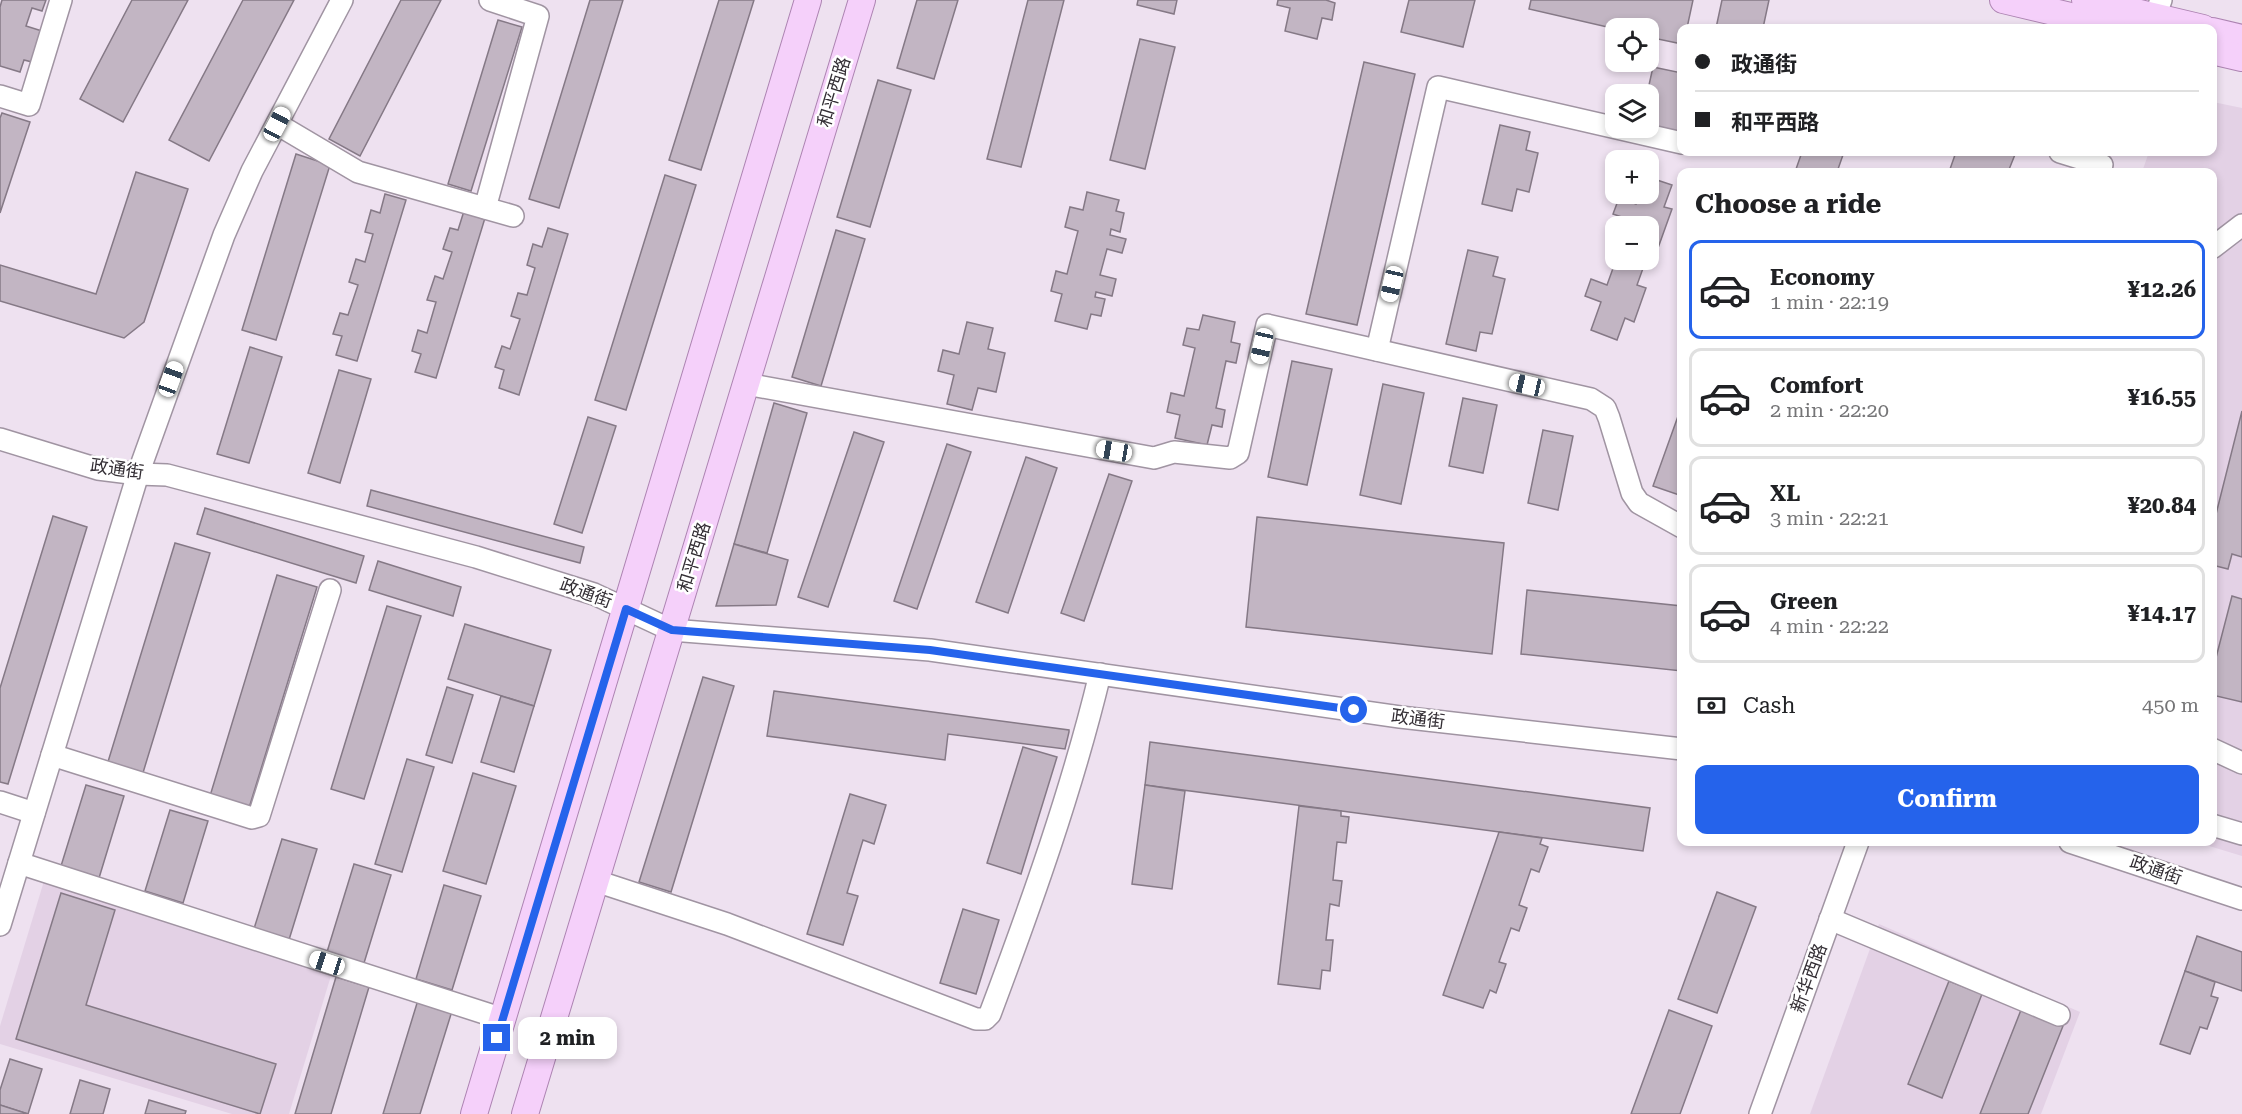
<!DOCTYPE html>
<meta charset="utf-8">
<style>
body{margin:0;font-family:"Roboto Serif","Noto Sans SC",serif;background:#f6f6f6;color:#202124;height:100vh;display:flex;flex-direction:column;font-size:22px;white-space:nowrap}
*{box-sizing:border-box;margin:0}
p{font-size:20px;color:#757577}
.icon{flex:none;width:33px;height:33px;fill:none;stroke:currentColor;stroke-width:2;stroke-linecap:round;stroke-linejoin:round}
.map{position:relative;flex:1;overflow:hidden}
.sheet{position:absolute;left:1677px;top:168px;width:540px;height:678px;display:flex;flex-direction:column;background:#fff;border-radius:12px;box-shadow:0 3px 9px #0003}
.sheet>*{flex:none}
.top-card{position:absolute;left:1677px;top:24px;width:540px;height:132px;border-radius:12px;box-shadow:0 3px 9px #0003;display:grid;align-content:center;height:132px;padding:0 18px;background:#fff}
.buttons{position:absolute;left:1605px;top:18px;display:grid;gap:12px}
.buttons a{display:grid;place-items:center;width:54px;height:54px;border-radius:12px;background:#fff;box-shadow:0 3px 9px #0003;font-size:30px}
.end{position:absolute;width:27px;height:27px;margin:-14px;border:8px solid #2563eb;background:#fff;box-shadow:0 0 0 3px #fff}
.from{border-radius:50%}
.bubble{position:absolute;height:42px;border-radius:12px;background:#fff;box-shadow:0 3px 9px #0003;font-size:20px;font-weight:700;line-height:42px;text-align:center}
.car{position:absolute;width:18px;height:36px;margin:-18px -9px;border-radius:8px;box-shadow:0 0 4px 2px #0007;background:linear-gradient(#fff 24%,#345 0 40%,#fff 0 76%,#345 0 86%,#fff 0)}
.top-card b{display:flex;align-items:center;gap:21px;height:57px;font-size:22px}
.top-card b+b{border-top:2px solid #e0e0e0}
.top-card i{width:15px;height:15px;background:#202124}
ul{padding:0;list-style:none}
li{display:flex;align-items:center;gap:18px;height:99px;margin:0 12px 9px;padding:0 6px;border:3px solid #e0e0e0;border-radius:12px}
li div{flex:1}
li b{display:block;font-size:22px}
li em{font-style:normal;font-weight:700}
li.on{border-color:#2563eb}
li>.icon{width:54px;height:54px;stroke-width:1.5}
h2{padding:0 18px;font-size:27px;line-height:72px}
.pay{display:flex;align-items:center;gap:15px;height:66px;padding:0 18px;font-size:22px}
.pay p{margin-inline-start:auto}
.action{display:flex;gap:12px;margin-top:auto;padding:12px 18px}
.action a{flex:1;height:69px;border-radius:12px;background:#2563eb;color:#fff;font-size:24px;font-weight:700;line-height:69px;text-align:center}
.map>svg:first-child{display:block}
</style>
<div class="map">
<svg width="2242" height="1114" viewBox="0 0 2242 1114">
<rect width="100%" height="100%" fill="#eee1f0"/>
<!-- built -->
<g fill="#e3d1e5">
<path d="M2213 102 2242 108V856L2196 842H2212V172H2142L2149 152H2212Z"/>
<path d="M44 881 333 969 289 1114H232L0 1044V1026Z"/>
<path d="M1879 924 2080 1012 2041 1114H1810Z"/>
</g>
<!-- building -->
<g fill="#c2b5c3" stroke="#857986" stroke-width="1.5">
<path d="M2 0H46L42 11 32 8 26 26 42 31 32 62 24 60 20 72 0 66V7Z"/>
<path d="M132 0H188L123 122 80 99Z"/>
<path d="M243 0H294L209 161 169 140Z"/>
<path d="M401 0H441L360 156 329 139Z"/>
<path d="M590 0H623L559 208 529 199Z"/>
<path d="M719 0H754L701 170 669 160Z"/>
<path d="M917 0H958L934 79 897 68Z"/>
<path d="M1028 0H1064L1021 167 987 159Z"/>
<path d="M1138 0H1177L1174 14 1137 5Z"/>
<path d="M1278 0H1326L1335 3 1332 20 1322 18 1317 39 1285 31 1290 8 1277 5Z"/>
<path d="M1409 0H1475L1463 47 1401 32Z"/>
<path d="M1531 0H1693L1687 28H1682V44L1648 37V28L1616 29 1529 9Z"/>
<path d="M1722 0H1769L1763 28H1716Z"/>
<path d="M498 20 522 27 471 191 448 184Z"/>
<path d="M1140 39 1175 47 1145 169 1110 160Z"/>
<path d="M1364 62 1415 74 1357 325 1306 314Z"/>
<path d="M1653 67 1682 73V133L1648 126 1647 94Z"/>
<path d="M878 80 911 90 870 227 837 217Z"/>
<path d="M2 113 30 122 0 213V118Z"/>
<path d="M1500 125 1530 132 1526 150 1538 153 1529 192 1517 189 1512 211 1482 204Z"/>
<path d="M1802 152H1844L1837 172H1795Z"/>
<path d="M1956 152H2016L2008 172H1949Z"/>
<path d="M296 154 330 165 276 340 242 330Z"/>
<path d="M136 172 188 189 144 322 124 338 0 301V265L96 294Z"/>
<path d="M665 175 696 185 626 410 595 400Z"/>
<path d="M1648 177 1672 185 1664 207 1672 209 1658 248 1651 245 1648 251V226H1628L1630 220 1613 214 1619 198 1636 204 1639 194H1648Z"/>
<path d="M1087 192 1119 200 1116 211 1124 213 1120 232 1111 229 1110 235 1126 239 1122 253 1107 249 1100 275 1116 279 1112 296 1096 292 1095 297 1105 299 1101 316 1091 314 1087 329 1055 321 1062 294 1051 291 1056 271 1067 274 1078 231 1065 227 1070 207 1083 210Z"/>
<path d="M385 194 406 200 357 361 336 355 342 336 333 334 340 313 348 315 358 285 349 282 356 259 365 262 373 234 365 232 371 210 380 213Z"/>
<path d="M464 211 485 218 436 378 415 372 421 354 412 351 418 330 427 333 436 302 427 300 435 276 443 279 452 252 443 249 450 228 458 230Z"/>
<path d="M548 228 568 234 519 395 499 388 504 370 495 367 502 346 510 349 520 319 511 316 518 293 527 295 535 268 527 265 533 244 542 247Z"/>
<path d="M836 230 865 239 821 386 792 377Z"/>
<path d="M1468 250 1498 257 1493 276 1505 279 1492 334 1480 332 1476 351 1446 344Z"/>
<path d="M1616 260H1646L1637 285 1646 288 1634 322 1625 318 1617 340 1591 330 1601 302 1585 296 1591 279 1607 285Z"/>
<path d="M1203 315 1235 322 1231 342 1240 344 1236 363 1226 361 1216 408 1225 410 1222 427 1212 425 1207 445 1175 438 1180 415 1167 412 1171 393 1184 396 1195 348 1183 345 1187 328 1199 330Z"/>
<path d="M967 322 993 328 988 349 1005 353 996 392 978 388 972 410 947 404 954 375 938 371 943 350 959 354Z"/>
<path d="M250 347 282 357 249 463 217 454Z"/>
<path d="M1292 361 1332 369 1307 485 1268 477Z"/>
<path d="M339 370 371 379 340 483 308 473Z"/>
<path d="M1383 384 1424 393 1401 504 1360 495Z"/>
<path d="M1463 398 1497 405 1483 473 1449 466Z"/>
<path d="M774 403 807 413 767 553 734 544Z"/>
<path d="M1682 405V496L1653 486Z"/>
<path d="M2242 411V557L2232 554 2228 569 2212 565V530Z"/>
<path d="M588 417 616 426 582 533 554 524Z"/>
<path d="M1543 430 1573 436 1558 510 1528 503Z"/>
<path d="M854 432 884 442 828 607 798 597Z"/>
<path d="M947 444 971 452 917 609 894 601Z"/>
<path d="M1026 457 1057 468 1008 613 976 602Z"/>
<path d="M1109 474 1132 481 1084 621 1061 613Z"/>
<path d="M371 490 584 547 580 563 367 506Z"/>
<path d="M205 508 364 556 356 583 197 534Z"/>
<path d="M53 516 87 527 8 784 0 782V688Z"/>
<path d="M1257 517 1504 543 1492 654 1246 627Z"/>
<path d="M175 543 210 553 142 776 107 765Z"/>
<path d="M734 544 788 560 776 605 716 606Z"/>
<path d="M378 561 461 587 453 616 369 590Z"/>
<path d="M277 575 317 587 249 808 210 796Z"/>
<path d="M1527 590 1682 606V671L1521 654Z"/>
<path d="M2232 596 2242 599V702L2212 695V673Z"/>
<path d="M387 606 421 616 364 799 331 789Z"/>
<path d="M465 624 551 650 534 706 448 679Z"/>
<path d="M703 677 734 686 671 892 639 882Z"/>
<path d="M447 687 473 695 452 763 426 755Z"/>
<path d="M774 691 1069 730V732L1065 749 948 734 945 760 767 736Z"/>
<path d="M501 696 534 706 514 772 481 762Z"/>
<path d="M1150 742 1650 808 1643 851 1145 785Z"/>
<path d="M1023 747 1057 757 1021 874 987 863Z"/>
<path d="M407 759 434 767 402 872 375 864Z"/>
<path d="M473 773 516 786 486 884 443 871Z"/>
<path d="M86 785 124 796 99 878 61 866Z"/>
<path d="M1145 785 1185 791 1172 889 1132 884Z"/>
<path d="M850 794 886 805 874 844 863 840 847 893 858 896 843 945 807 934Z"/>
<path d="M1299 806 1341 811V816L1349 817 1346 843 1337 842 1333 880 1342 881 1339 906 1330 904 1326 940H1333L1330 971 1322 970 1320 989 1278 984Z"/>
<path d="M170 810 208 821 183 903 145 891Z"/>
<path d="M1499 832 1542 838 1540 844 1548 847 1539 872 1531 869 1519 905 1527 908 1519 931 1511 928 1499 962 1506 964 1496 993 1490 990 1483 1008 1443 995Z"/>
<path d="M282 839 317 849 288 943 253 932Z"/>
<path d="M354 864 391 875 364 963 327 952Z"/>
<path d="M444 885 481 896 452 990 416 979Z"/>
<path d="M1717 892 1756 907 1717 1013 1678 999Z"/>
<path d="M61 893 115 910 86 1005 276 1064 260 1114 16 1039Z"/>
<path d="M963 909 999 920 976 994 940 983Z"/>
<path d="M2197 936 2242 952V991L2185 971Z"/>
<path d="M2185 971 2215 982 2211 996 2218 998 2207 1029 2200 1027 2190 1054 2160 1044Z"/>
<path d="M336 977 369 987 331 1114H295Z"/>
<path d="M1949 981 1982 994 1942 1098 1908 1084Z"/>
<path d="M418 1000 452 1011 420 1114H383Z"/>
<path d="M1669 1010 1712 1026 1680 1114H1631Z"/>
<path d="M2021 1010 2063 1026 2028 1114H1980Z"/>
<path d="M10 1059 42 1069 28 1114 0 1105V1090Z"/>
<path d="M80 1080 110 1089 103 1114H70Z"/>
<path d="M149 1100 186 1111 185 1114H145Z"/>
<path d="M0 1105 28 1114H0Z"/>
</g>
<g fill="none" stroke-linecap="round" stroke-linejoin="round">
<!-- minor casing -->
<g stroke="#a094a2" stroke-width="24">
<g id="minor">
<path d="M2151 28 2161 0"/>
<path d="M0 96 29 105 61 0"/>
<path d="M277 124 358 172 513 216"/>
<path d="M2060 152 2102 165"/>
<path d="M485 208 538 16 490 0"/>
<path d="M2212 248 2242 225"/>
<path d="M1377 350 1438 87 1682 143"/>
<path d="M746 384 1154 458 1174 452 1230 458 1238 453 1267 325 1591 399 1605 408 1609 418 1632 493 1639 503 1682 527"/>
<path d="M0 439 98 469 138 474 167 475 476 557 594 594 671 630 930 650 1400 717 1682 749"/>
<path d="M2212 749 2242 763"/>
<path d="M52 755 252 818 259 816 330 590"/>
<path d="M0 802 34 813"/>
<path d="M2212 825 2242 834"/>
<path d="M2070 842 2242 899"/>
<path d="M19 863 503 1019"/>
<path d="M596 881 727 924 976 1019H985L990 1014C1032 902 1072 790 1100 674"/>
<path d="M1830 919 2059 1015"/>
<path d="M0 925 138 474 224 235 252 171 342 0"/>
<path d="M1760 1114 1858 842"/>
</g>
</g>
<!-- major casing -->
<g stroke="#ad84b2" stroke-width="28">
<g id="major">
<path d="M2003 0 2121 28"/>
<path d="M2085 0 2203 28"/>
<path d="M2212 31 2242 38"/>
<path d="M2212 51 2242 58"/>
<path d="M474 1114 808 0"/>
<path d="M525 1114 862 0"/>
</g>
</g>
<!-- minor -->
<use href="#minor" stroke="#fff" stroke-width="21"/>
<!-- major -->
<use href="#major" stroke="#f5d0fa" stroke-width="26"/>
</g>
<g fill="none" stroke-linecap="round" stroke-linejoin="round">
<!-- route -->
<path stroke="#2563eb" stroke-width="8" d="M497 1038 626 609 672 630 930 650 1354 710"/>
</g>
<g text-anchor="middle" stroke-width="5" stroke-linejoin="round" paint-order="stroke">
<!-- street labels -->
<g font-size="18" fill="#342f35" stroke="#fff">
<text transform="translate(834 92) rotate(-73)" y="6">和平西路</text>
<text transform="translate(117 469) rotate(8)" y="6">政通街</text>
<text transform="translate(694 557) rotate(-73)" y="6">和平西路</text>
<text transform="translate(586 593) rotate(20)" y="6">政通街</text>
<text transform="translate(1418 719) rotate(7)" y="6">政通街</text>
<text transform="translate(2156 870) rotate(19)" y="6">政通街</text>
<text transform="translate(1809 978) rotate(-70)" y="6">新华西路</text>
</g>
</g>
</svg>
<div class="buttons">
<a><svg class="icon" aria-label="locate" viewBox="0 0 24 24"><circle cx="12" cy="12" r="6"/><path d="M12 2v4M12 18v4M2 12h4M18 12h4"/></svg></a>
<a><svg class="icon" aria-label="layers" viewBox="0 0 24 24"><path d="M12 4l9 5-9 5-9-5zM3 14l9 5 9-5"/></svg></a>
<a>+</a>
<a>−</a>
</div>
<i class="end from" style="left:1354px;top:710px"></i>
<i class="end" style="left:497px;top:1038px"></i>
<div class="bubble" style="left:518px;top:1017px;width:99px">2 min</div>
<i class="car" style="left:277px;top:124px;rotate:28deg"></i>
<i class="car" style="left:1392px;top:284px;rotate:193deg"></i>
<i class="car" style="left:1262px;top:346px;rotate:193deg"></i>
<i class="car" style="left:171px;top:379px;rotate:20deg"></i>
<i class="car" style="left:1527px;top:385px;rotate:283deg"></i>
<i class="car" style="left:1114px;top:451px;rotate:280deg"></i>
<i class="car" style="left:327px;top:963px;rotate:288deg"></i>
<div class="top-card">
<b><i class="from"></i>政通街</b>
<b><i></i>和平西路</b>
</div>
<section class="sheet">
<h2>Choose a ride</h2>
<ul>
<li class="on"><svg class="icon" aria-label="car" viewBox="0 0 24 24"><path d="M5 17H2v-5l4-1 3-4h7l3 4 3 1v5h-3M9 17h6M6 11h13"/><circle cx="7" cy="17" r="2"/><circle cx="17" cy="17" r="2"/></svg><div><b>Economy</b><p>1 min · 22:19</p></div><em>¥12.26</em></li>
<li><svg class="icon" aria-label="car" viewBox="0 0 24 24"><path d="M5 17H2v-5l4-1 3-4h7l3 4 3 1v5h-3M9 17h6M6 11h13"/><circle cx="7" cy="17" r="2"/><circle cx="17" cy="17" r="2"/></svg><div><b>Comfort</b><p>2 min · 22:20</p></div><em>¥16.55</em></li>
<li><svg class="icon" aria-label="car" viewBox="0 0 24 24"><path d="M5 17H2v-5l4-1 3-4h7l3 4 3 1v5h-3M9 17h6M6 11h13"/><circle cx="7" cy="17" r="2"/><circle cx="17" cy="17" r="2"/></svg><div><b>XL</b><p>3 min · 22:21</p></div><em>¥20.84</em></li>
<li><svg class="icon" aria-label="car" viewBox="0 0 24 24"><path d="M5 17H2v-5l4-1 3-4h7l3 4 3 1v5h-3M9 17h6M6 11h13"/><circle cx="7" cy="17" r="2"/><circle cx="17" cy="17" r="2"/></svg><div><b>Green</b><p>4 min · 22:22</p></div><em>¥14.17</em></li>
</ul>
<div class="pay"><svg class="icon" aria-label="cash" viewBox="0 0 24 24"><path d="M3 7h18v10H3z"/><circle cx="12" cy="12" r="2"/></svg>Cash<p>450 m</p></div>
<div class="action"><a>Confirm</a></div>
</section>
</div>
